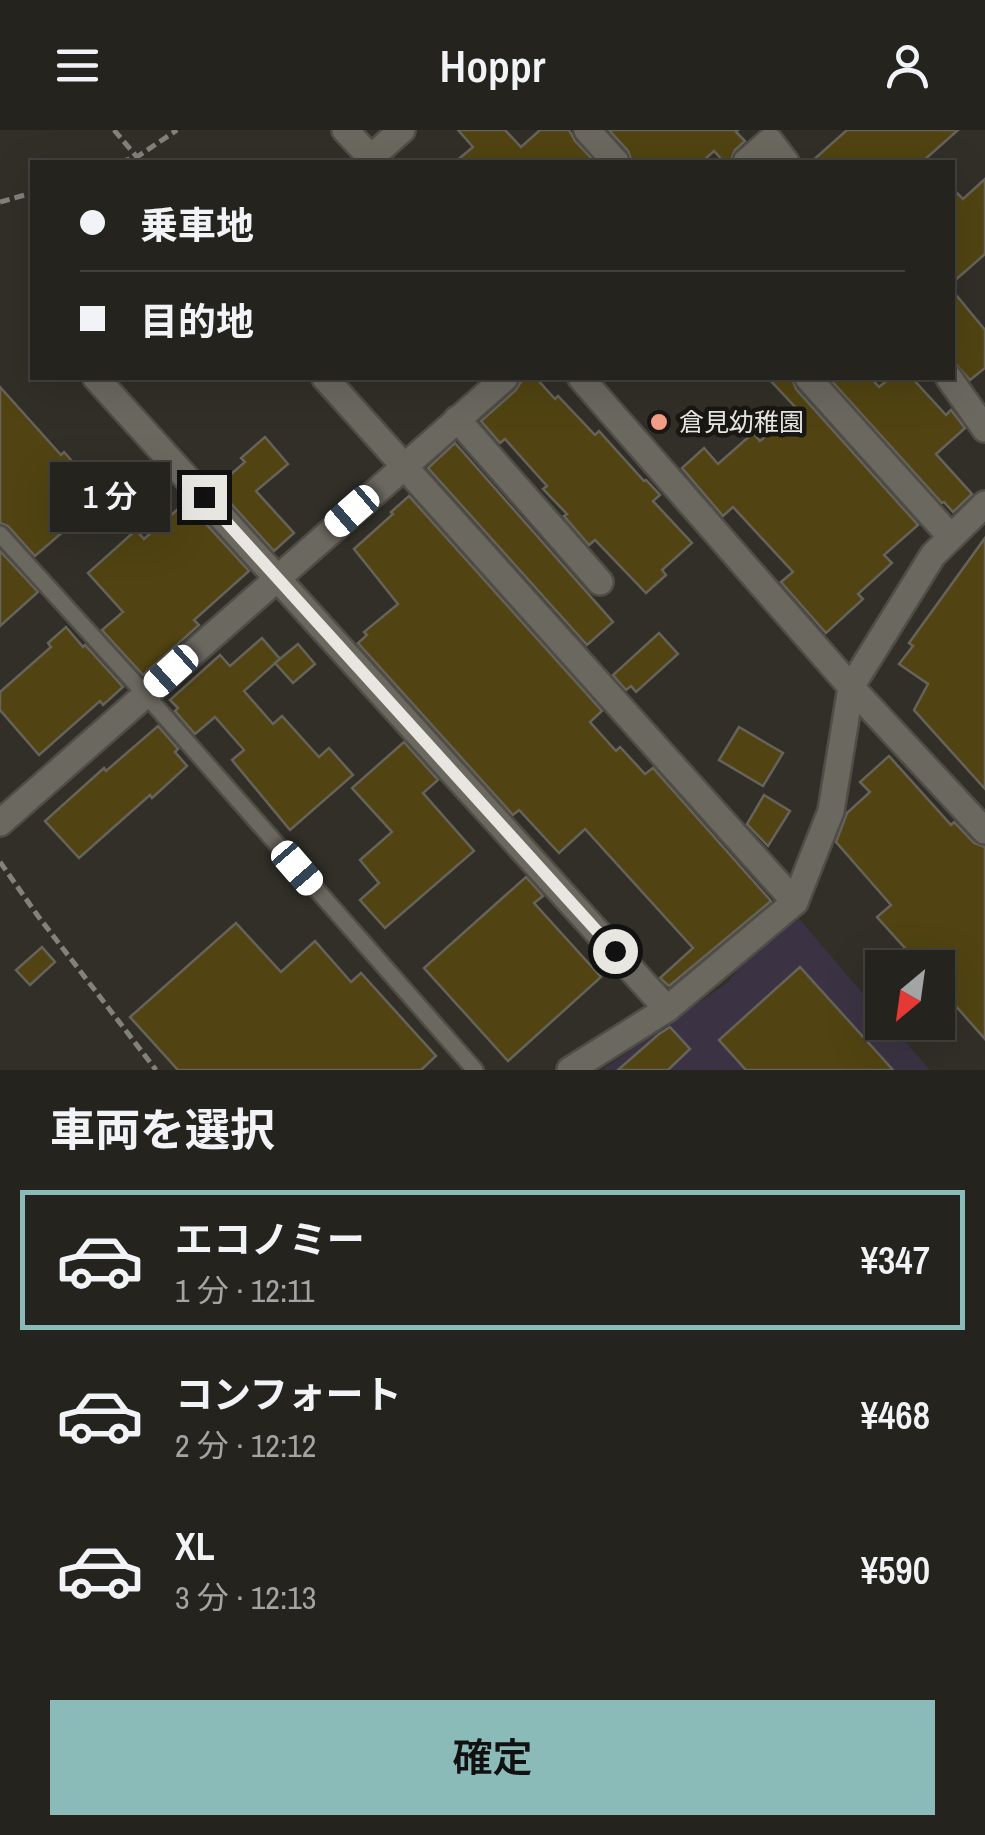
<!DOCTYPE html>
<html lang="ja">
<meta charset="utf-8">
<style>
body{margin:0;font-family:"Archivo Narrow","Noto Sans JP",sans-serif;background:#312f2b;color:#f1f3f6;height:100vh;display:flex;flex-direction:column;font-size:38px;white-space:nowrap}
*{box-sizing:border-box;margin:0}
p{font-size:32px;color:#a3a4a4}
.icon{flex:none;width:55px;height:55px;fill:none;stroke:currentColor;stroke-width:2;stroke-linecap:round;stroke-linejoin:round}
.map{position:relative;height:940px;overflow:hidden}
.details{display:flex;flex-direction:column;background:#25231e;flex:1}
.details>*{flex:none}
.top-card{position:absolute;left:30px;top:30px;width:925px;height:220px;border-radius:0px;box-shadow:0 10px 40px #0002,0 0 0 2px #42403c;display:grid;align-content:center;height:220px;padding:0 50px;background:#25231e}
.needle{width:65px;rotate:209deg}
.controls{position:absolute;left:865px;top:820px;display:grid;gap:20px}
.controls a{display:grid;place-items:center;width:90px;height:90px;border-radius:0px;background:#25231e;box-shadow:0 10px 40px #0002,0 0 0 2px #42403c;font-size:50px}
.end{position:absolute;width:45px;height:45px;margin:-22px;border:12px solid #e7e6e1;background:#111;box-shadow:0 0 0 5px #111}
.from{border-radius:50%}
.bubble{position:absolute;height:70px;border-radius:0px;background:#25231e;box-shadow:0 10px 40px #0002,0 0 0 2px #42403c;font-size:32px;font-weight:600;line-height:70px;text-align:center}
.car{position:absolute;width:30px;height:60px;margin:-30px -15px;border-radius:12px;box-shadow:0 0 8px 2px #0007;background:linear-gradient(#fff 24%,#345 0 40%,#fff 0 76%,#345 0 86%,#fff 0)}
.top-card b{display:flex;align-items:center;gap:35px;height:95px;font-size:38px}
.top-card b+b{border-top:2px solid #42403c}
.top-card i{width:25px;height:25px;background:#f1f3f6}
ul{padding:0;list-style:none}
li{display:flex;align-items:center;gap:30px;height:140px;margin:0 20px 15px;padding:0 30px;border:5px solid transparent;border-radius:0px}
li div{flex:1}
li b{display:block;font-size:38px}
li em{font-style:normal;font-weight:600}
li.active{border-color:#8bbbb9}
li>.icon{width:90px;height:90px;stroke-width:1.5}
h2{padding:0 50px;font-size:45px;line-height:120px}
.cta{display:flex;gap:20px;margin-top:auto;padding:20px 50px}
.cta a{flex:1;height:115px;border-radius:0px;background:#8bbbb9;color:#111;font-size:40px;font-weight:600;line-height:115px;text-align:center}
header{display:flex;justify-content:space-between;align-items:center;height:130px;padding:0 50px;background:#25231e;font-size:45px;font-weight:600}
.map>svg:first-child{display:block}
</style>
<header><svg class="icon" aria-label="menu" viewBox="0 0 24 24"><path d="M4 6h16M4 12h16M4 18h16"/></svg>Hoppr<svg class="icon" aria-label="person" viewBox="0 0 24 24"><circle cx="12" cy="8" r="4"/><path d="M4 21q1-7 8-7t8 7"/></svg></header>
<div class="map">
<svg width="985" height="940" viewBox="0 0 985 940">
<rect width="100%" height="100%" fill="#312f28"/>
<!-- industrial -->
<path fill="#3b3343" d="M789 777 882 886V892L889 893 930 940H602L727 853Z"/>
<!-- building -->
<g fill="#514412" stroke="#65635a" stroke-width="2.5">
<path d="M458 0H505L521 17 540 0H569L575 11 595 32H455L473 17Z"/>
<path d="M609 0H738L736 2 745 11 735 20 730 32H724L714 21 702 32H632L628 21Z"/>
<path d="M847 0H958L922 32H811Z"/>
<path d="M985 49V124L952 153V58L963 69Z"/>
<path d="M952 160 985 200V238L970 250 952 230Z"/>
<path d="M523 248H536L555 269 558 266 595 305 599 301 644 351 646 350 660 365 653 371 692 413 662 440 666 445 646 463 595 410 589 415 564 386 567 384 543 359 547 356 505 309 500 313 481 291 516 260Z"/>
<path d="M768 248H792L796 259 918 395 884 425 892 433 858 464 863 469 826 503 781 452 793 442 733 377 723 386 682 338 704 318 718 334 753 303 760 311 797 279Z"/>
<path d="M829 248H871L879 257 890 248H912L946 285 951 280 965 298 936 324 972 364 953 382 944 372 942 373Z"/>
<path d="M0 257 61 325 64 322 100 363 61 397 65 400 35 426 8 396 0 393Z"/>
<path d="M265 307 288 334 256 361 294 403 274 421 216 357 245 332 241 328Z"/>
<path d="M455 313 613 492 587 515 428 338Z"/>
<path d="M409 366 602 581 590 592 616 621 620 617 645 644 653 638 771 771 669 856 660 848 693 818 585 699 559 723 519 680 513 685 358 513 367 505 364 502 398 474 354 419 393 384 391 382Z"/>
<path d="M186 372 249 441 194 490 199 495 143 545 102 500 123 482 88 443 136 400 144 409Z"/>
<path d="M985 408V659L914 580 928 554 899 534 913 516 909 513Z"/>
<path d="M0 421 38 462 0 496Z"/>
<path d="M66 497 83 517 85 515 123 557 103 575 100 571 39 625 0 580V562L51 517 48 513Z"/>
<path d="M659 503 678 524 636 562 631 556 626 560 613 545Z"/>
<path d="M262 508 280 529 244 561 273 594 282 586 319 627 329 618 353 645 290 700 232 630 244 620 215 587 195 604 175 581 178 578 170 570 220 525 230 536Z"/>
<path d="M298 514 315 534 293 553 275 533Z"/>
<path d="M158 596 178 619 175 622 187 636 152 668 150 665 79 728 45 691 104 638 106 641Z"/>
<path d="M739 597 783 623 763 656 719 630Z"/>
<path d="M404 612 438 650 423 663 474 721 385 798 360 770 379 753 360 730 392 702 352 658Z"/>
<path d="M889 626 951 695 954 692 974 713 985 717V909L938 856V838H923L877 787 891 775 836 712 847 683 870 662 860 652Z"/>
<path d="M764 665 790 681 768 716 747 694Z"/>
<path d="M526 747 543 766 534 773 601 847 508 931 424 838Z"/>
<path d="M236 793 281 842 315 811 351 852 361 843 436 926 421 940H178L130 887Z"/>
<path d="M42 817 55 832 30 855 16 840Z"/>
<path d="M800 837 893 940H746L719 910Z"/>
<path d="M670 897 690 919 668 940H618L659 904Z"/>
</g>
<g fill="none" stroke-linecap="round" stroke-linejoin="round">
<!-- lane casing -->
<g stroke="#4f4d46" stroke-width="20">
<path id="lane" d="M0 404 145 564 475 940"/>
</g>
<!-- street casing -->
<g stroke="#4f4d46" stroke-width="30">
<g id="street">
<path d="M345 0 375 32"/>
<path d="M587 0 616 32"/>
<path d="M366 32 402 0"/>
<path d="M746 32 770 11 786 32"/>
<path d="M96 248 667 879"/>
<path d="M325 248 795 772"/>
<path d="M581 248 851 557 985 701"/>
<path d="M808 248 950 406"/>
<path d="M949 248 985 299"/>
<path d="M457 289 600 452"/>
<path d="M0 693 505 248"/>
<path d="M570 940 667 879 795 772 831 681 851 557 933 425 985 374"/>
</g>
</g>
<!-- path -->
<g stroke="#83817b" stroke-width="5" stroke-dasharray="10 5" stroke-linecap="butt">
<path d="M114 0 137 27"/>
<path d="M120 32 137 27 177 0"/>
<path d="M0 72 32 63"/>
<path d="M0 732 38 786 156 940"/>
</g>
<!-- lane -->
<use href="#lane" stroke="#6a685f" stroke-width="15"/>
<!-- street -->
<use href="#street" stroke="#6a685f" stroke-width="25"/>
</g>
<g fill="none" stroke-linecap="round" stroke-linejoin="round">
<!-- route -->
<path stroke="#e7e6e1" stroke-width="12" d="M204 367 615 821"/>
</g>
<!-- markers -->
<circle fill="#f49e88" stroke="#181714" stroke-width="4" cx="659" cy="292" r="10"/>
<g text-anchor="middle" stroke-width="9" stroke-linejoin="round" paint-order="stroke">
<!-- poi labels -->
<g font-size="25" fill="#e7e6e1" stroke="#181714" text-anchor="start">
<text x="679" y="301">倉見幼稚園</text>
</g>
</g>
</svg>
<div class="controls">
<a><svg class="needle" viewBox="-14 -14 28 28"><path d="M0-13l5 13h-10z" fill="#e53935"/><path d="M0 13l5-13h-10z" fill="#a3a4a4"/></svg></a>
</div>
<i class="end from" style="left:615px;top:821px"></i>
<i class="end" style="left:204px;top:367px"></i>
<div class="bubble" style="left:50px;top:332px;width:120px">1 分</div>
<i class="car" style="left:352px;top:381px;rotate:229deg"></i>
<i class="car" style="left:171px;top:541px;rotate:228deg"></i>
<i class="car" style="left:297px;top:738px;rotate:139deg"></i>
<div class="top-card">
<b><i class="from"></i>乗車地</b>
<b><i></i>目的地</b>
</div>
</div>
<section class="details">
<h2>車両を選択</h2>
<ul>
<li class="active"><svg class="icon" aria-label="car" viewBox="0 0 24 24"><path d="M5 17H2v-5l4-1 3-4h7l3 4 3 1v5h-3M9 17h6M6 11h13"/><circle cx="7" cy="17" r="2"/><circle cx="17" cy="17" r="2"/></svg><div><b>エコノミー</b><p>1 分 · 12:11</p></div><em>¥347</em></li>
<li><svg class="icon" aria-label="car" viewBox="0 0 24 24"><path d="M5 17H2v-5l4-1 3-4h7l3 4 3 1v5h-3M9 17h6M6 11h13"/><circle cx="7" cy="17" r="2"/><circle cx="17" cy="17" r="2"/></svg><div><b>コンフォート</b><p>2 分 · 12:12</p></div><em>¥468</em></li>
<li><svg class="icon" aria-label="car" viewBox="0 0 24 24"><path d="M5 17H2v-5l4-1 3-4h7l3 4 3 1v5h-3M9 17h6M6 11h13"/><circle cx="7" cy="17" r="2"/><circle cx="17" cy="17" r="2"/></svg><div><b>XL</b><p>3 分 · 12:13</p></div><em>¥590</em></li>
</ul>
<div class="cta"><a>確定</a></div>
</section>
